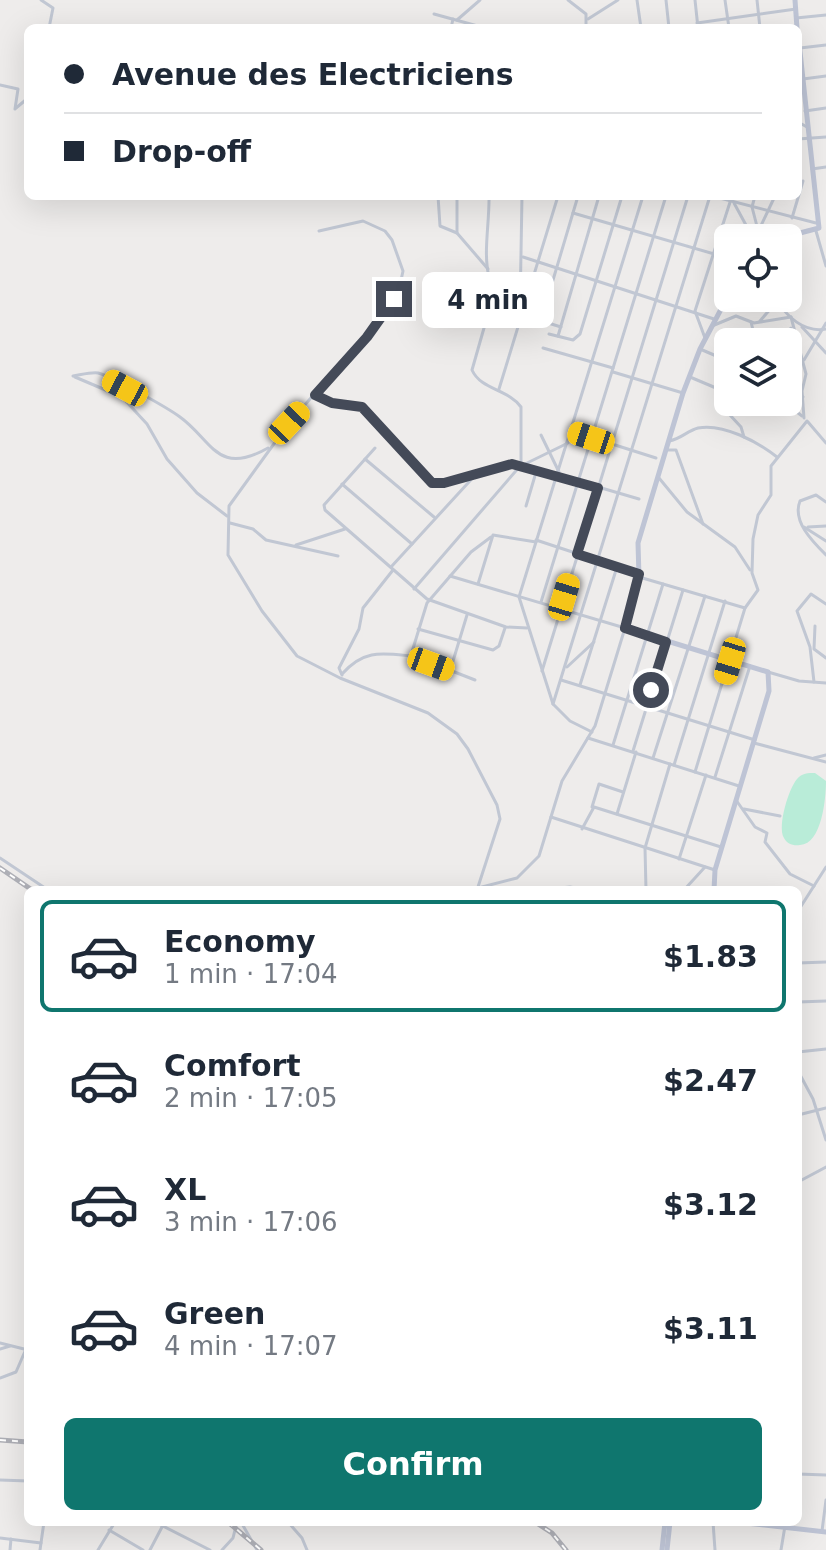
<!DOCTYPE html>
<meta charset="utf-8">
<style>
body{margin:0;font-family:"DejaVu Sans",sans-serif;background:#f2f2f3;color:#1f2937;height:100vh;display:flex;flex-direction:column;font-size:30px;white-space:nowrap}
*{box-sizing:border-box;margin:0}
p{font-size:26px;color:#747a83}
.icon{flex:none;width:44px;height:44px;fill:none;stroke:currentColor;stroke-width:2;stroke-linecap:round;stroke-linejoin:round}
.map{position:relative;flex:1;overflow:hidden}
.panel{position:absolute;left:24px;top:886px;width:778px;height:640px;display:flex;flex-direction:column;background:#fff;border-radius:12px;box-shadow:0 8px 32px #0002}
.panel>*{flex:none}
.hud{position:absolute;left:24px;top:24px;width:778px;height:176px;border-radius:12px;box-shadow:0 8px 32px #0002;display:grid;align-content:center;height:176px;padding:0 40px;background:#fff}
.tools{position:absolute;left:714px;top:224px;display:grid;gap:16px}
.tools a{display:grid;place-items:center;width:88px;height:88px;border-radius:12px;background:#fff;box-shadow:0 8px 32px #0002;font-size:40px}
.end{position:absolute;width:36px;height:36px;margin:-18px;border:10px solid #444a58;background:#fff;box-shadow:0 0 0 4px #fff}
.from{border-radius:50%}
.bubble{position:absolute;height:56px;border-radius:12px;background:#fff;box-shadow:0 8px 32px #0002;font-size:26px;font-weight:700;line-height:56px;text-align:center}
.car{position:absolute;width:24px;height:48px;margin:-24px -12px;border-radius:10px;box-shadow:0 0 6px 2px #0007;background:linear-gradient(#f5c518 24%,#345 0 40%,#f5c518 0 76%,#345 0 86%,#f5c518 0)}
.hud b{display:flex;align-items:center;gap:28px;height:76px;font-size:30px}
.hud b+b{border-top:2px solid #e0e1e3}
.hud i{width:20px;height:20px;background:#1f2937}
ul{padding:14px 0 0;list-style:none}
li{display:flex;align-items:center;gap:24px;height:112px;margin:0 16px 12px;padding:0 24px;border:4px solid transparent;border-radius:12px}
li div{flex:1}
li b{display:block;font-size:30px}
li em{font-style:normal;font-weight:700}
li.selected{border-color:#0f766e}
li>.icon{width:72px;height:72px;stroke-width:1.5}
.cta{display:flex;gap:16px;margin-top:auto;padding:16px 40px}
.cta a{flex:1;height:92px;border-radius:12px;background:#0f766e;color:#fff;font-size:32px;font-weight:700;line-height:92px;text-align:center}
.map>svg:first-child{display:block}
</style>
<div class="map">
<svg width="826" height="1550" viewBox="0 0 826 1550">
<rect width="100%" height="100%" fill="#eeeceb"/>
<!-- green -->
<path fill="#b9ecd8" d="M815 773 826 781C826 798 822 844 800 845 793 846 787 844 784 838 777 826 789 788 797 779 802 773 808 773 815 773Z"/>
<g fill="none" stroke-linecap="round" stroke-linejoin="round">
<!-- street -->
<g stroke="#c1c7d3" stroke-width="3">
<path d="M41 0 53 8 49 28"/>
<path d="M568 0 586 14V28"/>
<path d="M637 0 641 28"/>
<path d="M666 0 669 28"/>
<path d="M695 0 698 28"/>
<path d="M725 0 729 28"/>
<path d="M757 0 760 28"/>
<path d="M434 14 485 28"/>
<path d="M796 18 826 15"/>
<path d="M588 19 618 0"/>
<path d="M457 20 480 0"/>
<path d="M697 23 796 9"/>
<path d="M451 28 453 19"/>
<path d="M800 48 826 45"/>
<path d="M803 79 826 76"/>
<path d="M0 85 18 89 15 109"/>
<path d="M16 108 28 98"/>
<path d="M805 111 826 108"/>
<path d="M798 122 807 127"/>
<path d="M798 139 826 137"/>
<path d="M812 169 826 167"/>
<path d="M438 196 440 226 457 233"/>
<path d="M457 196V233L488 269"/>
<path d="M489 196C490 240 471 295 523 310"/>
<path d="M712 196 816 223"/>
<path d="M755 196 752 207 760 238"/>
<path d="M734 203 753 238"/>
<path d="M573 213 728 258"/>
<path d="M792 218 803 181"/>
<path d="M319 231 363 221 385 231 392 240 403 271 400 285 386 312 289 423 229 506 228 555 262 611 297 656 340 678 428 713 457 734 468 749 497 805 500 819 477 890"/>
<path d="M816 231 826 266"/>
<path d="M758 232 775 196"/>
<path d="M523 257 714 319"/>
<path d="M777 298C785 317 805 333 826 329"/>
<path d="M520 309 522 196"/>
<path d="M791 317 806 374 802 391 804 418"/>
<path d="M760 321 778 300"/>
<path d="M751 322 756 342"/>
<path d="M712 326 736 316 754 323 791 317"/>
<path d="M561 327 545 322 542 317 578 196"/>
<path d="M802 327 826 353"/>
<path d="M549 334 573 340 580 334 622 196"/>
<path d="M558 336 599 196"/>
<path d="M705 338 695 311 732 196"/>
<path d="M746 342 752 335"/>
<path d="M777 342 791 328"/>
<path d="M543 348 613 368"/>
<path d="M700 349 728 361"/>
<path d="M788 355 796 346"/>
<path d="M804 360 826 323"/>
<path d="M613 372 683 393"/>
<path d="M73 376C80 375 91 372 98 373 111 376 168 408 180 417 212 440 217 477 268 448"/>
<path d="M75 377 122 397 147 424 167 459 197 493 227 516"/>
<path d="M690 377 716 388 718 402 741 427 744 437"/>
<path d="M499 389 558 196"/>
<path d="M788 391 803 397"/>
<path d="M316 395 332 403 362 407 432 483 471 474"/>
<path d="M784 402 802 416"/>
<path d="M808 422 826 443"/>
<path d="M571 431 656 458"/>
<path d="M541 435 559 472"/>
<path d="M669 441C681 439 687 431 698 428 723 423 758 442 777 457"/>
<path d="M375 448 324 505 325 510 427 599 506 627 527 628"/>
<path d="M666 450H676L703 524"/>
<path d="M365 459 434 517"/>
<path d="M525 464 568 443"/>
<path d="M659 478 687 512 735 547 750 570"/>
<path d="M342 484 412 544"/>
<path d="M826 502 816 495 800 501C792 521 812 541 826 555"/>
<path d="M526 506 537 469"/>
<path d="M230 523 253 529 266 540 338 556"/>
<path d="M804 527 826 541"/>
<path d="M808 527 826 526"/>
<path d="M536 540 639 574"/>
<path d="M296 545 345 529"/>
<path d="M391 567 479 471 523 465 639 499"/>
<path d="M450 576 625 628 595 726 562 781 539 856 517 878 478 888"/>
<path d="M639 577 745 608"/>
<path d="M478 584 493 535 536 542"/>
<path d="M414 589 521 465V407C508 389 481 390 472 370L494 293"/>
<path d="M541 602 666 196"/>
<path d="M815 626 814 649 826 658"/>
<path d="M418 629 493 650 499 646 505 628"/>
<path d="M567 667 594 642"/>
<path d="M450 671 467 615"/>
<path d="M542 671 688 196"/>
<path d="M768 672 799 681 826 683"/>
<path d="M342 674C364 649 382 653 411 656"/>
<path d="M342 675 339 668 359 629 363 608 393 570"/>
<path d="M475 680 411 655 427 603 471 552 491 537"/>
<path d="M561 680 755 740"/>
<path d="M814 682 810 647 797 611 811 594 826 604"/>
<path d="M580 685 617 567"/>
<path d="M553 704 710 196"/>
<path d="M592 732 570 721 553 704 519 597 643 196"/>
<path d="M588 738 739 786"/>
<path d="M754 743 826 762"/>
<path d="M613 745 663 584"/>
<path d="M633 751 683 590"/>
<path d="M653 758 705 596"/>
<path d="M814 758 826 755"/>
<path d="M674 765 725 601"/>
<path d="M695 772 745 608 758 590 752 573 753 539 758 515 771 495V466L807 421"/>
<path d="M715 777 750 666"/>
<path d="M736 800 755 827 767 833 765 842 790 874 814 886"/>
<path d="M592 807 599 784 623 792"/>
<path d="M744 809 780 816"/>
<path d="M617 814 636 752"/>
<path d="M551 817 715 870"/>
<path d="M582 829 594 807 721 847"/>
<path d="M0 858 48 890"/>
<path d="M679 859 706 775"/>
<path d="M541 890 570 887 586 890"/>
<path d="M646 890 645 848 670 764"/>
<path d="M684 890 705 867"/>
<path d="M798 911 826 867"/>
<path d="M798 963 826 962"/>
<path d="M798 1002 826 1001"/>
<path d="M798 1052 826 1049"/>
<path d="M798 1071 813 1099 826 1140"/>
<path d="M798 1115 826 1108"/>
<path d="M798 1182 826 1167"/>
<path d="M0 1343 28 1350"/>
<path d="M0 1349 10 1346"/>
<path d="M0 1378 16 1372 26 1349"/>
<path d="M798 1474 826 1475"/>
<path d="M0 1480 28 1481"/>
<path d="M155 1522 210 1550"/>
<path d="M241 1522 257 1550"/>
<path d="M288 1522 302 1538 307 1550"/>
<path d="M713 1522 715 1550"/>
<path d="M109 1530 143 1550"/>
<path d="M822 1531 826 1500"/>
<path d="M0 1538 41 1543"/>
<path d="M10 1550 11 1539"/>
<path d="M40 1550 44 1522"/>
<path d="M98 1550 115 1522"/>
<path d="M150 1550 162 1527"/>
<path d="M222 1550 233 1538 237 1522"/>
<path d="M781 1550 785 1526"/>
</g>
<!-- secondary -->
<g stroke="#bec4d5" stroke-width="5">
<path d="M795 0 797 28"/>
<path d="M781 238 819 228 798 33"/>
<path d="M714 890 715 870 769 691 768 672 625 628 639 577 638 543 683 393 700 349 728 296"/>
<path d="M737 1522 826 1532"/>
<path d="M662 1550 665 1522"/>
<path d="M667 1550 670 1522"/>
</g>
<!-- rail casing -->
<g stroke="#aeafb6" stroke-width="5">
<g id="rail">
<path d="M0 868 32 890"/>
<path d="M0 1440 28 1442"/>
<path d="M228 1522 261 1550"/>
<path d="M535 1522 552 1533 566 1550"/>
</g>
</g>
<!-- rail -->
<use href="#rail" stroke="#fff" stroke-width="2" stroke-dasharray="6" stroke-linecap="butt"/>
</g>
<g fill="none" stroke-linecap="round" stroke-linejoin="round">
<!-- route -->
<path stroke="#444a58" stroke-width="10" d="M394 299 367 337 315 395 332 403 362 407 432 483H444L512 464 598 488 577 554 639 574 625 628 666 642 651 690"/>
</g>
</svg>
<div class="tools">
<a><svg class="icon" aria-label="locate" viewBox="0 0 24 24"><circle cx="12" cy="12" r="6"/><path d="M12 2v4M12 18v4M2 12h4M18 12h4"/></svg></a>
<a><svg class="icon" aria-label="layers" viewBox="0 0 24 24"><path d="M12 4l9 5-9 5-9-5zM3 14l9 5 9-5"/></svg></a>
</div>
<i class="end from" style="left:651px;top:690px"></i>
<i class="end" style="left:394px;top:299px"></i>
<div class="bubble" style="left:422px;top:272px;width:132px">4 min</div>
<i class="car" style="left:125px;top:388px;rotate:298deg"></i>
<i class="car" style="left:289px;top:423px;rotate:43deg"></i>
<i class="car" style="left:591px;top:438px;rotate:288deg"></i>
<i class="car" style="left:564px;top:597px;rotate:17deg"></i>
<i class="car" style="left:730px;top:661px;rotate:197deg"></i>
<i class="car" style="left:431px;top:664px;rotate:110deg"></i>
<div class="hud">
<b><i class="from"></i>Avenue des Electriciens</b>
<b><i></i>Drop-off</b>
</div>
<section class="panel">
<ul>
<li class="selected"><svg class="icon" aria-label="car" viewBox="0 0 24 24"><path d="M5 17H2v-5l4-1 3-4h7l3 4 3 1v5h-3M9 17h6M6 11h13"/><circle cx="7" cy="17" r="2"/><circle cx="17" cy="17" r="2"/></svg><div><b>Economy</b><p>1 min · 17:04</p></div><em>$1.83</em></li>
<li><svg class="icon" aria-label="car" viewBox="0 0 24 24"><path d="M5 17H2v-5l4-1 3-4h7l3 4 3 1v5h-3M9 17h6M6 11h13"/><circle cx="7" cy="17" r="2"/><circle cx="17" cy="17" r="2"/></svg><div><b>Comfort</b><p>2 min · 17:05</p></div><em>$2.47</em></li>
<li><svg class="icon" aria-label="car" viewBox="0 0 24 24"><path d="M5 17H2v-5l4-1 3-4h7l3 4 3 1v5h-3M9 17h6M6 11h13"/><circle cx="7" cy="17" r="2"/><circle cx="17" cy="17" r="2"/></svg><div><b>XL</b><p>3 min · 17:06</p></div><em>$3.12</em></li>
<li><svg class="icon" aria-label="car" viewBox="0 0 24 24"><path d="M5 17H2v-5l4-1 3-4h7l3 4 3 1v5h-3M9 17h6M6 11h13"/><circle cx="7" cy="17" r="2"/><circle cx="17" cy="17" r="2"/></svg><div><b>Green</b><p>4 min · 17:07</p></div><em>$3.11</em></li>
</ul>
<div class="cta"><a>Confirm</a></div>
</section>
</div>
